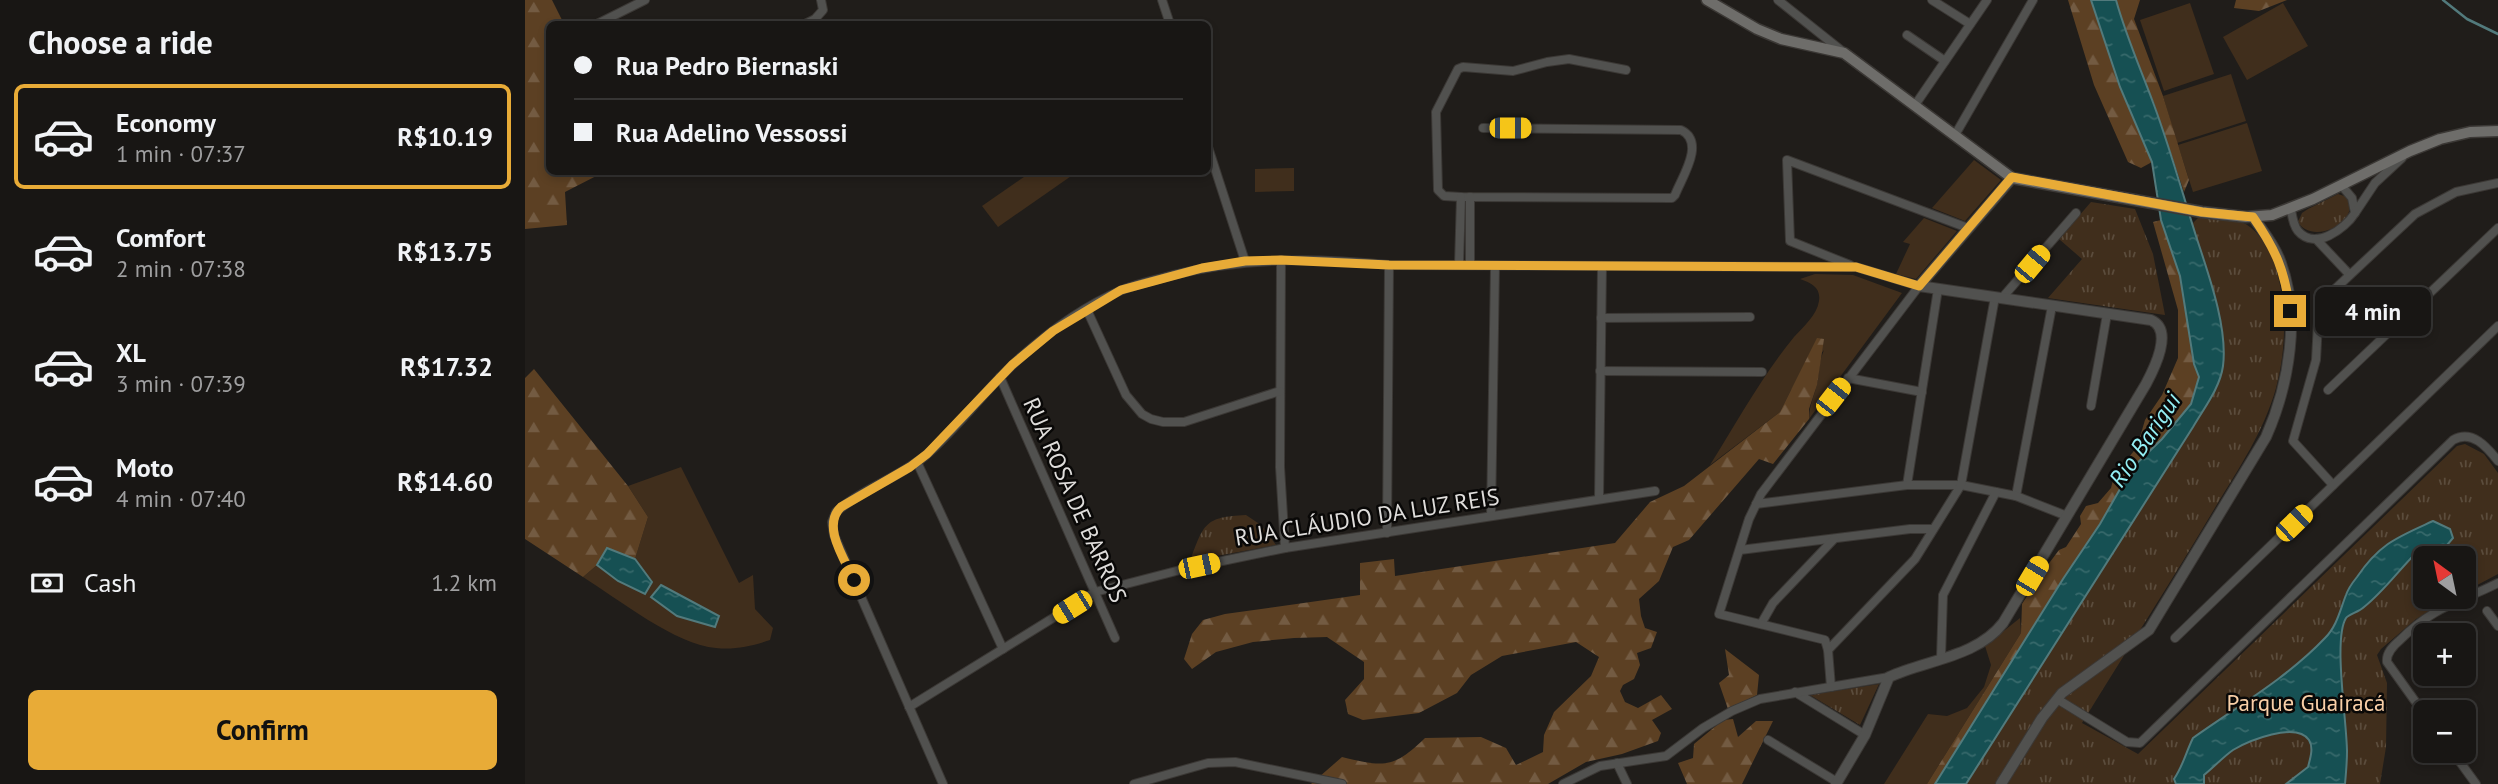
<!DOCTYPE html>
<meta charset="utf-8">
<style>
body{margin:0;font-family:"PT Sans",sans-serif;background:#252322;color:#f1f3f6;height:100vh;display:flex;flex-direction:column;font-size:26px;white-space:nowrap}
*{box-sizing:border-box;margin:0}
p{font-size:23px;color:#9f9fa0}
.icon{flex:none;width:38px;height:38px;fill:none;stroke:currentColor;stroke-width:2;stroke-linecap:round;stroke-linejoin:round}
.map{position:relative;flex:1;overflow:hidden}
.sheet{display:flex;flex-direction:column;background:#181614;width:525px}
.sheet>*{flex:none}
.top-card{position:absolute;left:21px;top:21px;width:665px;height:154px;border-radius:10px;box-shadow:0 4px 10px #0003,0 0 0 2px #363534;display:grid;align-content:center;height:154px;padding:0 28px;background:#181614}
.needle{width:46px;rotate:327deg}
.fabs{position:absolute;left:1888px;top:546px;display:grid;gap:14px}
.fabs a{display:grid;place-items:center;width:63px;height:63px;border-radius:10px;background:#181614;box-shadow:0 4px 10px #0003,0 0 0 2px #363534;font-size:35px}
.end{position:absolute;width:32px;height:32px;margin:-16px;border:9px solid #e8ab37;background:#111;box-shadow:0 0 0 4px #111}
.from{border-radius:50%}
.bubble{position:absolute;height:49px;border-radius:10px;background:#181614;box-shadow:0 4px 10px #0003,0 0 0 2px #363534;font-size:23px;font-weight:700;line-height:49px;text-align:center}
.car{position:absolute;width:21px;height:42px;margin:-21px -10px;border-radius:9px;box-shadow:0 0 5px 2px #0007;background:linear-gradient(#f5c518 24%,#345 0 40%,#f5c518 0 76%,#345 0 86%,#f5c518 0)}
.top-card b{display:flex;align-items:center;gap:24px;height:66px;font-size:26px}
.top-card b+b{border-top:2px solid #363534}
.top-card i{width:18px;height:18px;background:#f1f3f6}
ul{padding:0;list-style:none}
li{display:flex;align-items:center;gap:21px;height:105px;margin:0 14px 10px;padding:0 14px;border:4px solid transparent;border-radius:10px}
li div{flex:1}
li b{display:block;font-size:26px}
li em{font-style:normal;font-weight:700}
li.selected{border-color:#e8ab37}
li>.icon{width:63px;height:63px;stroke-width:1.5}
h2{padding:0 28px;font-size:32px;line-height:84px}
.pay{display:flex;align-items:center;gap:18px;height:77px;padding:0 28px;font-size:26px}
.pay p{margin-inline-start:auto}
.primary-button{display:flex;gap:14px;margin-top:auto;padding:14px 28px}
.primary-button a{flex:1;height:80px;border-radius:10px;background:#e8ab37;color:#111;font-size:28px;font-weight:700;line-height:80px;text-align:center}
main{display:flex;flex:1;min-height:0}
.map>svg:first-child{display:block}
</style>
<main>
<section class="sheet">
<h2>Choose a ride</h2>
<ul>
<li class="selected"><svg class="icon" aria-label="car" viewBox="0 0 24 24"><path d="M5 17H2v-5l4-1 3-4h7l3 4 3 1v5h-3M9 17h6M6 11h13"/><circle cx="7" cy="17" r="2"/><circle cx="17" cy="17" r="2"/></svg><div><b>Economy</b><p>1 min · 07:37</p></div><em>R$10.19</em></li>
<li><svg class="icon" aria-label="car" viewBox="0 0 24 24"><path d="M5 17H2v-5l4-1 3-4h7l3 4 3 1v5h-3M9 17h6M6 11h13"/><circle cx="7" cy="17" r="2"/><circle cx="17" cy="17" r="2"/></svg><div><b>Comfort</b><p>2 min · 07:38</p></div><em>R$13.75</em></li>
<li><svg class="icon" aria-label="car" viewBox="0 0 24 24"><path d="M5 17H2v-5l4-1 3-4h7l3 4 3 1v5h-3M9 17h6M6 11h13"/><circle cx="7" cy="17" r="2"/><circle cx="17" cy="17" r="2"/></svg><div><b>XL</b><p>3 min · 07:39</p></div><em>R$17.32</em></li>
<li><svg class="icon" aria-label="car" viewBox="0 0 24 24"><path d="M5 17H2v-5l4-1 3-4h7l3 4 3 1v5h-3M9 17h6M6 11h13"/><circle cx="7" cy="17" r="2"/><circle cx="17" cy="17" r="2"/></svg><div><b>Moto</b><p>4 min · 07:40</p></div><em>R$14.60</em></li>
</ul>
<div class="pay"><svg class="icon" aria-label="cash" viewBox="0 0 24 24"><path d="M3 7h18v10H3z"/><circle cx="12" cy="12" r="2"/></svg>Cash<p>1.2 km</p></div>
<div class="primary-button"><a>Confirm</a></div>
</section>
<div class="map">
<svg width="1973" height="784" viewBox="0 0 1973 784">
<defs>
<pattern id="forest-firs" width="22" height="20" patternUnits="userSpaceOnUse" patternTransform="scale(1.75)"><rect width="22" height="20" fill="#5c4023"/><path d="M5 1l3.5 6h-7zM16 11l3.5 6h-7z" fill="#735b42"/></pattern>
<pattern id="park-tufts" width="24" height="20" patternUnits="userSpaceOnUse" patternTransform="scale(1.75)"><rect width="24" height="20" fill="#402e1c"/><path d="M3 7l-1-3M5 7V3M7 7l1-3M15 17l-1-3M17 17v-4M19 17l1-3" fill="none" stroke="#5b4c3c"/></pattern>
<pattern id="water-ripples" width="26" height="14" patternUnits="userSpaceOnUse" patternTransform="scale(1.75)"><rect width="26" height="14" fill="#165053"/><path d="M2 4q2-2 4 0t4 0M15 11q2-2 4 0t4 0" fill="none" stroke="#37696b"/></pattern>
</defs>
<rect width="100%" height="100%" fill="#201d1a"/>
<!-- green -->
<g fill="#402e1c">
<path d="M1665 3 1689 74 1639 91 1615 20Z"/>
<path d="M1758 3 1783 46 1722 80 1698 37Z"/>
<path d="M1706 74 1721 121 1652 143 1638 96Z"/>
<path d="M1722 123 1737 171 1668 192 1653 145Z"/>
<path d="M1449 160 1476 180 1440 221 1407 208Z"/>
<path d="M769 168V191L730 192V169Z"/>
<path d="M506 172H552L473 227 457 206Z"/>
<path d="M1399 218 1432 231 1391 279 1371 274 1385 244 1378 242Z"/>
<path d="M1290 274 1328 275 1377 293 1284 419C1284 406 1289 397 1292 384 1294 372 1294 361 1299 350L1266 390 1255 412 1185 465C1212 422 1237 376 1269 337 1278 327 1292 315 1294 301 1296 288 1287 283 1275 279Z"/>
<path d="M156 467 214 583 228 575 230 609 248 628 245 640C227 646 210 650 191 648 151 645 93 599 58 577L72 565 93 581 127 582 110 559 123 517 103 486Z"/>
<path d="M1495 618 1496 633 1402 784H1359L1403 714 1422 716 1442 708 1459 687 1466 665 1460 646Z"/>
</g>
<!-- forest -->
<g fill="url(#forest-firs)">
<path d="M0 0H27L39 24H24V172H79L40 192 42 225 0 229Z"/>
<path d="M1543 0H1566L1595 87 1627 162 1616 168 1603 162 1569 85Z"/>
<path d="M1591 0H1615L1609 19 1638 96 1664 180 1659 192 1629 103 1600 32Z"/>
<path d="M1711 0H1762L1734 11 1709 8Z"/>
<path d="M1636 220 1655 276 1669 364 1674 377 1666 404 1637 439 1607 468 1575 524 1538 579 1410 784H1402L1496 633 1497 604 1519 570 1534 550 1541 547 1556 524 1555 516 1561 506 1573 503 1586 488 1589 476 1612 447 1620 420 1637 395 1653 358V310L1628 222Z"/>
<path d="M1292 338 1299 339 1292 385 1284 409V419L1248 464 1234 459 1164 540 1148 547 1134 581 1114 599 1116 616 1120 628 1132 632 1126 648 1112 653 1115 665 1109 679 1098 685 1095 691 1100 702 1113 708 1136 695 1147 709 1127 720 1136 733 1133 741 1097 754 1061 762 1023 784H786L817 757C859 767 868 769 900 738L956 737 981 748 991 765 1018 752 1019 735 1029 712 1066 676 1074 657 1051 642 977 656 946 675 932 693 894 713 838 720 823 714 820 700 839 679V662L802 637 769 638 728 642 691 652 667 669 659 659 667 634 678 620 700 614 835 595V563L869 559 870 576 1090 543 1125 502 1159 486 1255 412Z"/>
<path d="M9 369 103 486 123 517 110 559 82 548 72 565 58 577 0 539V378Z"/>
<path d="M1200 649 1234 675 1232 695 1203 709 1194 683 1204 675Z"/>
<path d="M1208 719 1213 737 1231 721H1248L1217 784H1162L1153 763 1168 758 1169 744 1198 720Z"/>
</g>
<!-- park -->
<g fill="url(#park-tufts)">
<path d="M1813 194 1822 197C1837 222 1787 246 1773 222L1777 213 1783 209Z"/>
<path d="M1566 202 1610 209 1628 254 1640 315 1523 298 1557 259 1534 239Z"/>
<path d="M1674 217C1687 218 1704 217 1716 222 1735 229 1747 254 1752 272 1762 309 1761 351 1751 388 1739 431 1714 468 1691 506 1648 579 1602 650 1557 723L1613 754 1932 446 1940 444 1959 454 1973 473V574L1939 592V558H1900V597H1929L1891 619 1856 649 1852 655 1862 683 1861 747 1855 784H1441L1668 427 1698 363 1695 326 1683 273 1667 224Z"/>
<path d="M721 515 736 525 751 545 665 561C679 524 679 517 721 515Z"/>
<path d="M1354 684 1335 725 1285 695Z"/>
</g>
<!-- water -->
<g fill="url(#water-ripples)" stroke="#527a7c" stroke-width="2">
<path d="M1566 0H1591C1601 36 1616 70 1629 105 1645 148 1657 192 1671 236 1683 273 1703 327 1698 366 1695 388 1679 408 1668 427L1441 784H1410L1538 579 1575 524 1607 468 1637 439 1666 404 1674 377 1669 364 1655 276 1636 220 1627 162 1595 87Z"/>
<path d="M1908 521 1925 529 1928 538 1917 551 1891 553C1873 571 1859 591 1839 607 1834 612 1824 614 1821 618 1808 639 1822 722 1822 752 1822 762 1821 773 1820 784H1761L1783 767C1785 759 1789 748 1784 740 1771 721 1723 741 1708 750 1698 757 1689 767 1679 775V784H1651L1649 779C1658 766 1661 752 1668 738 1713 706 1762 678 1800 638 1812 626 1815 610 1821 595 1823 589 1828 582 1832 577 1855 543 1873 537 1908 521Z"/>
<path d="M82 548 110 559 127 582 120 594 93 581 72 565Z"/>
<path d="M136 585 194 616 190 627 152 616 126 597Z"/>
</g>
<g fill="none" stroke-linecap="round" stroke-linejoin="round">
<!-- stream -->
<path stroke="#527a7c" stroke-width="2.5" d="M1918 0 1942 19 1973 34"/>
<!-- minor casing -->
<g stroke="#3b3835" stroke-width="10">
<g id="minor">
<path d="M637 0 645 24"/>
<path d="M1253 0 1317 51"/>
<path d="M1407 0 1445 24"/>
<path d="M72 24 120 0"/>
<path d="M280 24 290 19 298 10 296 0"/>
<path d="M1382 35 1420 61"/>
<path d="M1390 105 1462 0"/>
<path d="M958 128 1156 130C1181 142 1157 177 1150 195L1147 198 936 197 919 196 913 190 911 112 933 69 938 67 988 71 1022 62 1044 59 1101 70"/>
<path d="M1430 135 1508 0"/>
<path d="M682 144 720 261"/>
<path d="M1766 209C1767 216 1768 225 1773 231 1790 251 1820 229 1830 213L1827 198 1817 186"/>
<path d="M1830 213 1850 183 1877 158"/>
<path d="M1791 239 1824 274"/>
<path d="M756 260 755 467 760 548"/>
<path d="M934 265 936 197"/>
<path d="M945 265V197"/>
<path d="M1325 265 1265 241 1262 160 1443 228"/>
<path d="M1477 298 1551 213"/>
<path d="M562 310 601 395 617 414 626 419 638 422H659L755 391"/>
<path d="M1076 318 1225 317"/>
<path d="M1075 371 1237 372"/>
<path d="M475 377 590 638"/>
<path d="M1323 378 1397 392"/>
<path d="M1803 390 1973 228"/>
<path d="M1566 406 1582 314"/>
<path d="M392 462 478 649"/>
<path d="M1382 485 1413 289"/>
<path d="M1808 485 1768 441 1791 360 1794 304 1890 214 1931 192 1973 183"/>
<path d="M1491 496 1527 306"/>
<path d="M1074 499 1077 266"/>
<path d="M1231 504 1382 485H1436L1491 496 1542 516"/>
<path d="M966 516 970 266"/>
<path d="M862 533 864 265"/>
<path d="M1215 550 1385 529H1408"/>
<path d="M1962 611 1973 626"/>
<path d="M1236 624 1248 603 1309 539"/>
<path d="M1650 638 1973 326"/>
<path d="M1303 650 1390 559 1436 485 1470 297"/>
<path d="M1416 658 1418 595 1471 492"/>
<path d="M1270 692 1340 735"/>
<path d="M1532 699 1602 742 1615 743 1928 440C1947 429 1962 447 1973 461"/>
<path d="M384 707 570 592 659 569 760 548 1130 491"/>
<path d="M1900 715 1862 662C1861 653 1868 646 1875 640 1909 606 1933 603 1973 583"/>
<path d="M1243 740 1312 782"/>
<path d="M1927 751 1951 784"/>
<path d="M1092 763 1102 784"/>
<path d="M418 784 309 535 307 522 311 512C337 489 373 478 400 456 435 426 462 387 496 357 525 331 561 305 597 290 614 283 631 280 648 275 721 257 789 258 864 265L1331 267 1394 286 1236 494 1224 519 1194 614 1300 640 1303 650 1306 687"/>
<path d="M609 784 683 763 710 762 817 784"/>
<path d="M1038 784 1075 766 1141 756 1178 728 1207 711 1235 699 1364 677"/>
</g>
</g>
<!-- tertiary casing -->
<g stroke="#3b3835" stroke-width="12">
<g id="tertiary">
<path d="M1394 286 1487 178"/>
<path d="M1311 784 1340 735 1364 677C1401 660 1452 657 1478 623L1621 384C1629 369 1649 330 1626 320L1394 286"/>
<path d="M1476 784 1517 718 1537 693 1624 630 1741 437C1764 385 1777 314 1754 258 1748 243 1737 230 1728 217"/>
</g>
</g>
<!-- secondary casing -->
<g stroke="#3b3835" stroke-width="13">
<path id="secondary" d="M1182 0 1232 29 1256 39 1319 53 1487 178 1677 212 1721 217 1747 215 1788 199 1885 151 1915 139 1945 132 1973 131"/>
</g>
<!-- minor -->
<use href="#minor" stroke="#51514f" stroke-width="8"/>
<!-- tertiary -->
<use href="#tertiary" stroke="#51514f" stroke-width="10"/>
<!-- secondary -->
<use href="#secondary" stroke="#6e6d6a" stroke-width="10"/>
</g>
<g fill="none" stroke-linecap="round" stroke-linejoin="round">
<!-- route -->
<path stroke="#e8ab37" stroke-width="9" d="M329 580C320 560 296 526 316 507L385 467 402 454 487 365 528 331 596 290 677 268 720 261 756 260 864 265 1331 267 1394 286 1487 177 1677 212 1728 217C1751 250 1760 271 1765 311"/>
</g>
<g text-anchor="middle" stroke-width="5" stroke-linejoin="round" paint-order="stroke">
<!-- street labels -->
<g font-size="23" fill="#dfdddb" stroke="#090807">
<text transform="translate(550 500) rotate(66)" y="8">RUA ROSA DE BARROS</text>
<text transform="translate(842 517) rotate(-9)" y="8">RUA CLÁUDIO DA LUZ REIS</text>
</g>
<!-- park labels -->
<g font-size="23" fill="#f9cfa7" stroke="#090807">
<text x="1781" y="711">Parque Guairacá</text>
</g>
<!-- water labels -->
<g font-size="24" font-style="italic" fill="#93eef3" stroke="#090807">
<text transform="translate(1620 440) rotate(-56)" y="8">Rio Barigui</text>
</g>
</g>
</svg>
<div class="fabs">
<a><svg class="needle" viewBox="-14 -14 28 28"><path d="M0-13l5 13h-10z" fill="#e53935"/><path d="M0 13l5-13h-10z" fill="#9f9fa0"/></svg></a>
<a>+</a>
<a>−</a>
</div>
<i class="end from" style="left:329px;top:580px"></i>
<i class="end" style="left:1765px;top:311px"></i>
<div class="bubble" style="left:1790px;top:287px;width:116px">4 min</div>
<i class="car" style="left:985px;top:128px;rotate:90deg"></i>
<i class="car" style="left:1507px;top:264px;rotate:40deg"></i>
<i class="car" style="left:1308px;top:397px;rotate:38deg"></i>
<i class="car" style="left:1769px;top:523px;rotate:46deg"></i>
<i class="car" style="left:674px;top:566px;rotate:78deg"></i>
<i class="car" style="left:1507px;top:576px;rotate:31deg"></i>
<i class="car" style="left:547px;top:607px;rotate:238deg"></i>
<div class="top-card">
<b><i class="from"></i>Rua Pedro Biernaski</b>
<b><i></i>Rua Adelino Vessossi</b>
</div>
</div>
</main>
